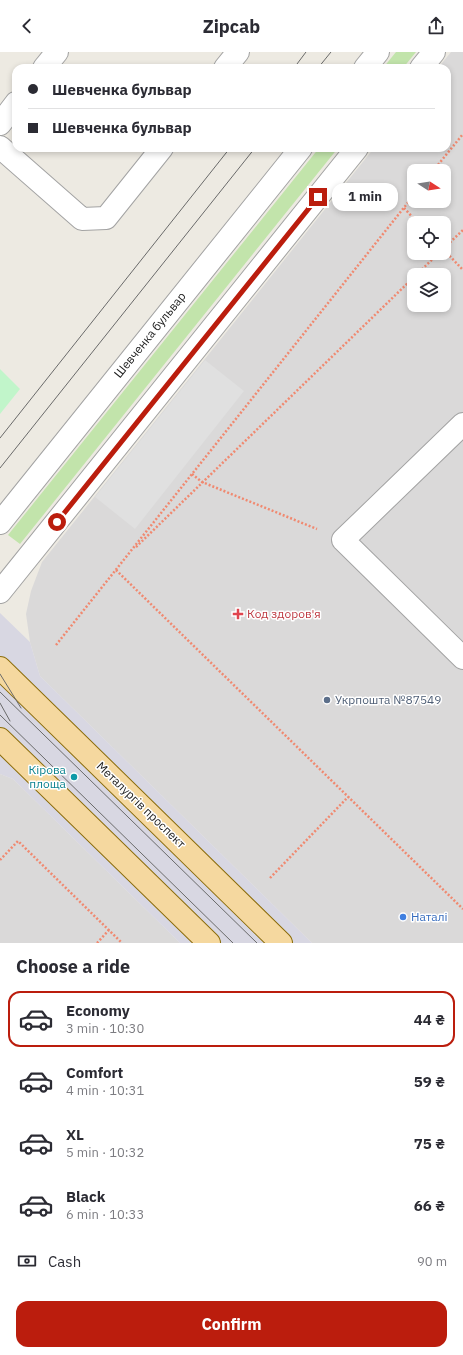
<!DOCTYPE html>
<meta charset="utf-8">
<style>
body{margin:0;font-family:"IBM Plex Sans",sans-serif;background:#f2f2f3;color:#2b2b33;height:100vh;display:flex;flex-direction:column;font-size:15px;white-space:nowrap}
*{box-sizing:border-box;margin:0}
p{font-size:13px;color:#7c7c81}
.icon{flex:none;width:22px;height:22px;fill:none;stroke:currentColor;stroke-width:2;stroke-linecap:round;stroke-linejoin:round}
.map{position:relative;height:891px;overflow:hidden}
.panel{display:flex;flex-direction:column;background:#fff;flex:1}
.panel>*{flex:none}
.top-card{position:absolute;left:12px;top:12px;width:439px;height:88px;border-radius:12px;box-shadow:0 2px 6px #0003;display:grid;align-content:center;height:88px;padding:0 16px;background:#fff}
.needle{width:26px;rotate:102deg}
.buttons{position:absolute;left:407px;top:112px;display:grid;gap:8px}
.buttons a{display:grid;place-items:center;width:44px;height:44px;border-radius:8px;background:#fff;box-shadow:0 2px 6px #0003;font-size:20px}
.end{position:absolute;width:18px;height:18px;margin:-9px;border:5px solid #bb1d0d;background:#fff;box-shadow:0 0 0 2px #fff}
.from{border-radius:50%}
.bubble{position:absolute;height:28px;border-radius:12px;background:#fff;box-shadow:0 2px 6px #0003;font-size:13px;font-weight:700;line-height:28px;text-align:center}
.top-card b{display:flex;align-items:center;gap:14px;height:38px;font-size:15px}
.top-card b+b{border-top:1px solid #e1e1e2}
.top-card i{width:10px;height:10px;background:#2b2b33}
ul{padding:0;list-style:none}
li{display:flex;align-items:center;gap:12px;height:56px;margin:0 8px 6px;padding:0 8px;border:2px solid transparent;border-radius:12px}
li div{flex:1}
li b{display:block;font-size:15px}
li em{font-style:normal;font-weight:700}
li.active{border-color:#bb1d0d}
li>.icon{width:36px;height:36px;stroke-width:1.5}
h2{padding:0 16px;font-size:18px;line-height:48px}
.pay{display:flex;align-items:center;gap:10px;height:44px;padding:0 16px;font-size:15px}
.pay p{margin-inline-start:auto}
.button{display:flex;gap:8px;margin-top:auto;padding:8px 16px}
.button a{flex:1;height:46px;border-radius:12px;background:#bb1d0d;color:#fff;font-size:16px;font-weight:700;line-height:46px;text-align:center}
header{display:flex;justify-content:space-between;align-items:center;height:52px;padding:0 16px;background:#fff;font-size:18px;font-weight:700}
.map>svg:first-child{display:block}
</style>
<header><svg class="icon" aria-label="back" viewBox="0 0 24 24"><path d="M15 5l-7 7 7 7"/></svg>Zipcab<svg class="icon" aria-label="share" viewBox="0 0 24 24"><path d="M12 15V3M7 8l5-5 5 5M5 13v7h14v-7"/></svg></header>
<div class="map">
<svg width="463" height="891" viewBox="0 0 463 891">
<rect width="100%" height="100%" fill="#edeae2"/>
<!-- residential -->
<g fill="#dad9d9" fill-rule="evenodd">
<path d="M451 0H463V891H312L40 624 30 590 26 562 31 539 42 510 374 96H447V16H438ZM414 119H444V149H414ZM414 171H444V201H414ZM414 223H444V253H414Z"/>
<path d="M0 722 13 727 180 891H0Z"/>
</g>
<!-- grass -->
<g fill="#c2e4ab">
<path d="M396 0H416L403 16H383Z"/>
<path d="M319 96H338L20 492 8 483Z"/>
</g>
<!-- park -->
<path fill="#c1f5ca" d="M0 317 20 337 0 362Z"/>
<!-- parking -->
<path fill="#e0e0e0" d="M205 308 244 339 135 477 95 445Z"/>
<!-- plaza -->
<path fill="#d8d7e2" d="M0 561 30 590 40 624 312 891H180L13 727 0 722Z"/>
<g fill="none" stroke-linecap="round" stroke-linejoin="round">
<!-- minor casing -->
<g stroke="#a3a3a3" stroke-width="24">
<g id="minor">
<path d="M44 16 57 0"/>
<path d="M225 16 238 0"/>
<path d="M365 16 378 0"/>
<path d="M421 16 434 0"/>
<path d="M0 72 16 51"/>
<path d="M0 95 82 167 106 166 162 96"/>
<path d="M463 372 343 488 463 606"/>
<path d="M0 471 301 96"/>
<path d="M0 540 357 96"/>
</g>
</g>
<!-- major casing -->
<g stroke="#8b6c0a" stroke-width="24">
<g id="major">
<path d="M0 616 281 891"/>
<path d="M0 687 209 891"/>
</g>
</g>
<!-- path -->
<g stroke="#f08970" stroke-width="2.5" stroke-dasharray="2 2" stroke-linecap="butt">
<path d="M433 119 463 82"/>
<path d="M404 156 418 171"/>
<path d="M444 196 463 178"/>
<path d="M444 198 463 218"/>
<path d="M416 223 439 201"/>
<path d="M192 422 202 430 317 477"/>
<path d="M136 495 414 225"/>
<path d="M116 518 463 857"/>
<path d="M56 593 414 143"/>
<path d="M0 808 18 789 122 891"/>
<path d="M270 826 348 745"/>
<path d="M97 891 109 878"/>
</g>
<!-- minor -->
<use href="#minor" stroke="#fff" stroke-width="22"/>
<!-- major -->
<use href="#major" stroke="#f5d89f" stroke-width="22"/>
<!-- tram -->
<g stroke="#6a6a6a" stroke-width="1">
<path d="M294 16 306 0"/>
<path d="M318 16 331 0"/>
<path d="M0 386 230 96"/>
<path d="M0 416 255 96"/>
<path d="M0 622 21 656"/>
<path d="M0 640 257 891"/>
<path d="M0 651 10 669"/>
<path d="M0 663 233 891"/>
</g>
</g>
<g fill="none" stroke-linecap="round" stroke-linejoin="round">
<!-- route -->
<path stroke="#bb1d0d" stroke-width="5" d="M57 470 318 145"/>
</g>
<!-- markers -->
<path fill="#e0444e" stroke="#fff" stroke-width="1.5" d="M236 556h4v4h4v4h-4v4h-4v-4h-4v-4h4z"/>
<circle fill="#5c6f8a" stroke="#fff" stroke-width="1.5" cx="327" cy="648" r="4"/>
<circle fill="#0f9aa8" stroke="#fff" stroke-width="1.5" cx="74" cy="725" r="4"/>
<circle fill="#3f7fe0" stroke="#fff" stroke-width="1.5" cx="403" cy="865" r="4"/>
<g text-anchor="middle" stroke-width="3" stroke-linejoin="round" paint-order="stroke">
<!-- street labels -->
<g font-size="12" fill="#1c1c1c" stroke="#fff">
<text transform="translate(150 283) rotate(-51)" y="4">Шевченка бульвар</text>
<text transform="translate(141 753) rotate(44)" y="4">Металургів проспект</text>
</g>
<!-- health labels -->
<g font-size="12" fill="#be3a42" stroke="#fff" text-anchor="start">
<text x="247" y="566">Код здоров'я</text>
</g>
<!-- service labels -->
<g font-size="12" fill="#4e5e75" stroke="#fff" text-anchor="start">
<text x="335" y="652">Укрпошта №87549</text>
</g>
<!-- culture labels -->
<g font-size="12" fill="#0d838f" stroke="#fff" text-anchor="end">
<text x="66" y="722">Кірова<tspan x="66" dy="14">площа</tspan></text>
</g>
<!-- shop labels -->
<g font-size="12" fill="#366cbe" stroke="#fff" text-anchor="start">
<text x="411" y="869">Наталі</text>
</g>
</g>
</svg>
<div class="buttons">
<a><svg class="needle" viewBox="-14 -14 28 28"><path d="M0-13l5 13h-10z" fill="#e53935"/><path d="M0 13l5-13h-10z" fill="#7c7c81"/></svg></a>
<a><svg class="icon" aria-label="locate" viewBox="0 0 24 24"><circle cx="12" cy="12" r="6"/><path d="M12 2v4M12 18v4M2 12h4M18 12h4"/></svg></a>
<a><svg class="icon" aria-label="layers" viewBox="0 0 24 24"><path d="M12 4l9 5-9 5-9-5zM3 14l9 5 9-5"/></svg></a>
</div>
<i class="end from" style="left:57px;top:470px"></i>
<i class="end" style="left:318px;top:145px"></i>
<div class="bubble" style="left:332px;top:131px;width:66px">1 min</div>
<div class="top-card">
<b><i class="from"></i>Шевченка бульвар</b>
<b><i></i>Шевченка бульвар</b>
</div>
</div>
<section class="panel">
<h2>Choose a ride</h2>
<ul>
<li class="active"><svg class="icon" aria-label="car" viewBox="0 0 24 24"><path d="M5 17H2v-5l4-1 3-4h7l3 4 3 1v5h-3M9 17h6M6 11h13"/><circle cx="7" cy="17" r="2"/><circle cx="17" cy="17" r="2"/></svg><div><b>Economy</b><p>3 min · 10:30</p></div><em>44 ₴</em></li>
<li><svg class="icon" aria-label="car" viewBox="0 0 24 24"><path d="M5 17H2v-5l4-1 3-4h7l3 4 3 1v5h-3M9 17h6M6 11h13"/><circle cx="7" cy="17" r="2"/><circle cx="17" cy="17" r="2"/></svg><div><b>Comfort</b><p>4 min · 10:31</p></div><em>59 ₴</em></li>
<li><svg class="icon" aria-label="car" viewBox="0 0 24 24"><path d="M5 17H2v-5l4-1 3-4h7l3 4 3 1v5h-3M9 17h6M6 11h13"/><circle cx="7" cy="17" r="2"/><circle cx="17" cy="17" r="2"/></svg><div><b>XL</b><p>5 min · 10:32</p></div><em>75 ₴</em></li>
<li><svg class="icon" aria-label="car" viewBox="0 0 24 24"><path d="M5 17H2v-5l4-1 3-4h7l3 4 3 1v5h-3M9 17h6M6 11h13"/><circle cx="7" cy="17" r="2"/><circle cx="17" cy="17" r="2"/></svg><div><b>Black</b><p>6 min · 10:33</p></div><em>66 ₴</em></li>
</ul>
<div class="pay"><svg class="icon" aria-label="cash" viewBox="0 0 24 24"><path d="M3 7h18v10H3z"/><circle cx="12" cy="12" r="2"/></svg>Cash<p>90 m</p></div>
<div class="button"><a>Confirm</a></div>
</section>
